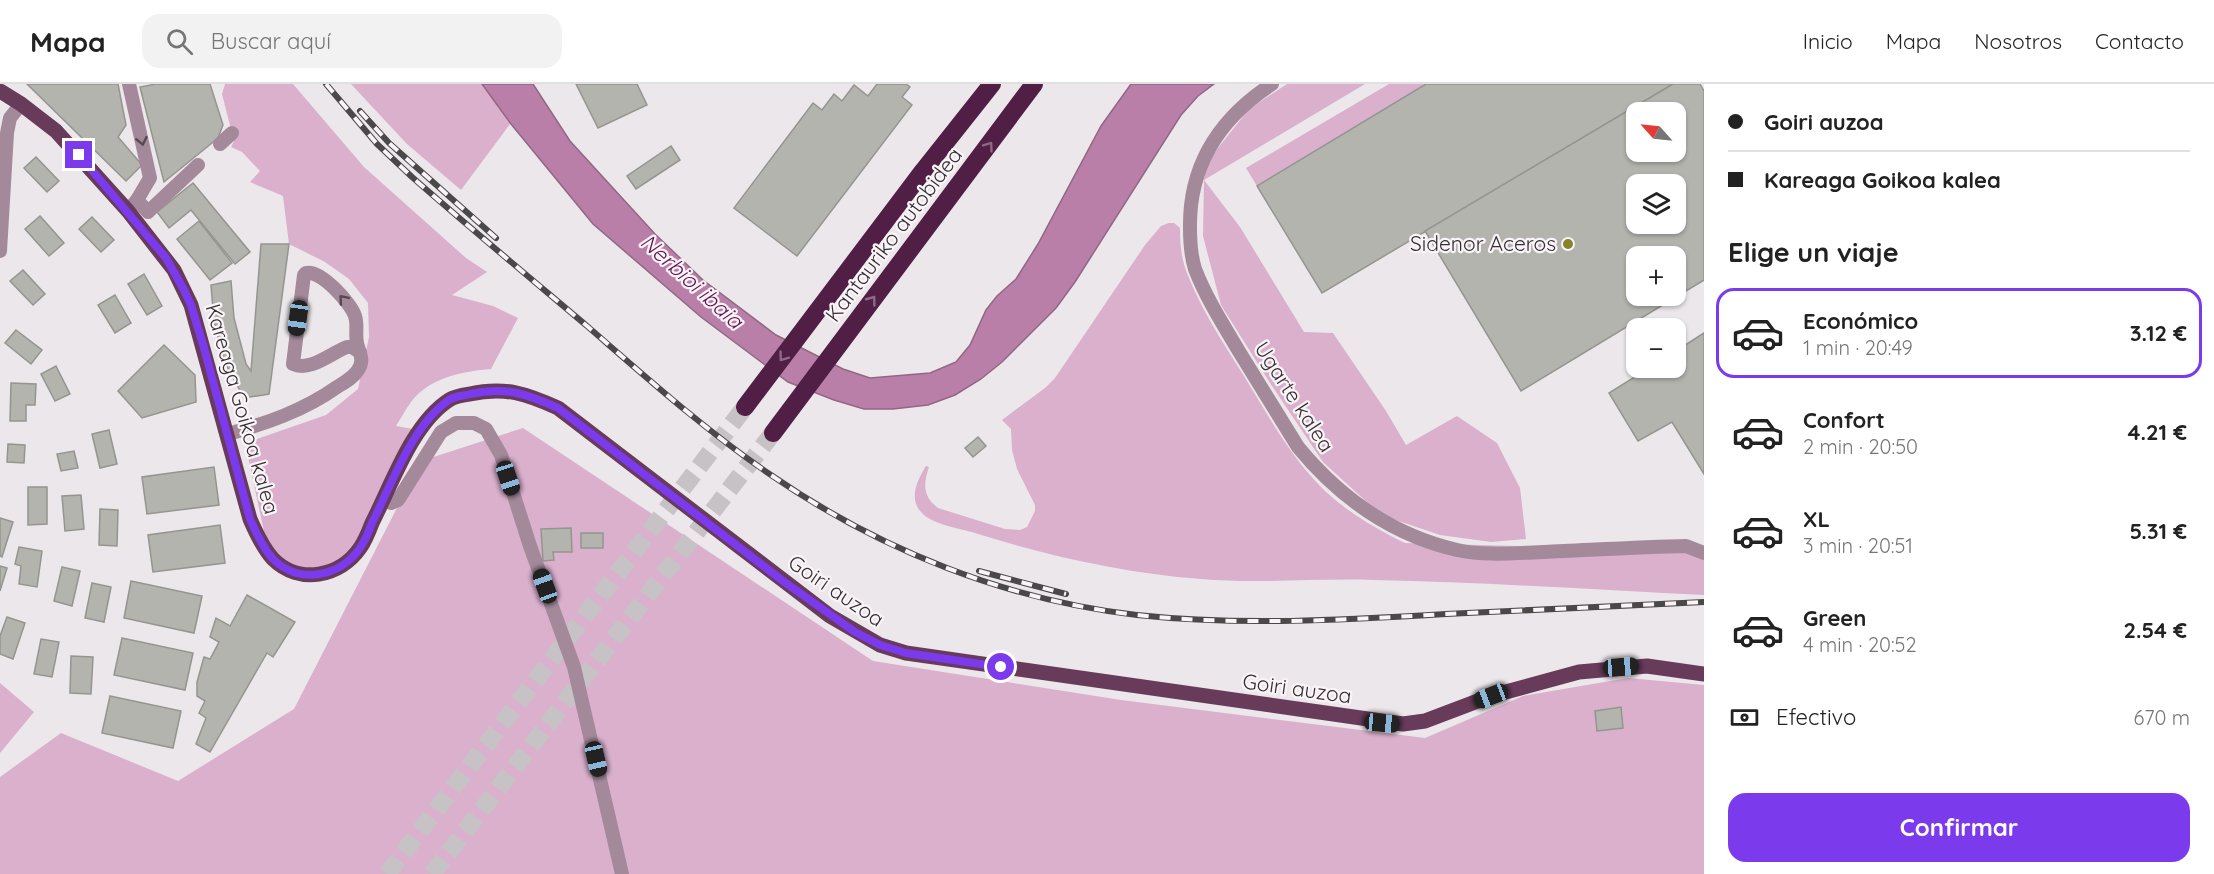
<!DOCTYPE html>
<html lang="es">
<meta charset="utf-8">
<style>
body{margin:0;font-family:Quicksand,sans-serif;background:#f2f2f2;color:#222;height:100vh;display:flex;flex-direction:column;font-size:22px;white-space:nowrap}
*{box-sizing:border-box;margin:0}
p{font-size:20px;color:#767676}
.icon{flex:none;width:33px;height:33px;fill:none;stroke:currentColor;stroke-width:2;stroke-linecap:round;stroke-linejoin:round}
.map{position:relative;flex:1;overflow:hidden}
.sheet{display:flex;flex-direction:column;background:#fff;width:510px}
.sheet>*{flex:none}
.guide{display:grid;align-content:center;height:132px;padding:0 24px;background:#fff}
.needle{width:39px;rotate:297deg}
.fabs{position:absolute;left:1626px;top:18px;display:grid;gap:12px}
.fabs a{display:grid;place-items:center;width:60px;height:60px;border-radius:12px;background:#fff;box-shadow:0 2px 4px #0004;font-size:30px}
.end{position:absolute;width:27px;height:27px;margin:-14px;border:8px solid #7c3aed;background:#fff;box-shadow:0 0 0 3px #fff}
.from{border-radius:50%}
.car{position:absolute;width:18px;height:36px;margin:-18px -9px;border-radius:8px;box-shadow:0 0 4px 2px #0007;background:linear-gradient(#222 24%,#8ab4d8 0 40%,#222 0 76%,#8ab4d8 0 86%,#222 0)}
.guide b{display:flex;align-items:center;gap:21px;height:57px;font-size:22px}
.guide b+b{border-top:2px solid #e0e0e0}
.guide i{width:15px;height:15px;background:#222}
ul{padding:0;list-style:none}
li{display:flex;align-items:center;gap:18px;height:90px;margin:0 12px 9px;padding:0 12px;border:3px solid transparent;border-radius:18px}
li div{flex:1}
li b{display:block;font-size:22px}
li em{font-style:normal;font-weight:700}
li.on{border-color:#7c3aed}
li>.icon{width:54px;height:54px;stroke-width:1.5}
h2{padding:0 24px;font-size:27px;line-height:72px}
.pay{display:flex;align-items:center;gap:15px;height:66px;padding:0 24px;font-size:22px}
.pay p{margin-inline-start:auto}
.cta{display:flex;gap:12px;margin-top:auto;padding:12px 24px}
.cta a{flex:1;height:69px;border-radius:18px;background:#7c3aed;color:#fff;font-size:24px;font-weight:700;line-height:69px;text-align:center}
header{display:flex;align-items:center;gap:36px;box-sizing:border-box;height:84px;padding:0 30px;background:#fff;border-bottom:2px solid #e0e0e0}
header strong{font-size:28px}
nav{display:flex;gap:33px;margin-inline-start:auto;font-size:21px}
.search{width:420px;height:54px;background:#f2f2f2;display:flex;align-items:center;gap:15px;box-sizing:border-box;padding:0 21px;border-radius:18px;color:#767676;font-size:22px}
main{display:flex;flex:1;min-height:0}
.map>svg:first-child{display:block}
</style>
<header>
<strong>Mapa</strong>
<div class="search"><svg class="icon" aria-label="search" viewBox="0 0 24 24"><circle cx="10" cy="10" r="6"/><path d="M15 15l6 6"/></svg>Buscar aquí</div>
<nav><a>Inicio</a><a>Mapa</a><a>Nosotros</a><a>Contacto</a></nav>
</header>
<main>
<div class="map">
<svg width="1704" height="790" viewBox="0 0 1704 790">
<rect width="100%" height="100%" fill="#ece7ea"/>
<!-- green -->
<g fill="#dab0cd">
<path d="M225 0H293L364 83 466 174 487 188 452 211 493 222 518 234 491 285C463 287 429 294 411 318 406 325 401 334 396 342L418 346 362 458 338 479 315 488 297 484 279 472 265 452 245 359 326 331 358 305 369 253 368 219 349 195 325 178 289 160 283 112 250 98 260 87 242 68 231 63 234 57 222 10Z"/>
<path d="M351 0H482L510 40 461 106 407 60Z"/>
<path d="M1287 0H1365L1204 96 1240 143 1304 248 1333 249 1386 327 1406 361 1457 332 1497 359 1520 404 1526 455 1491 458 1440 451 1381 431 1323 378 1270 299 1221 221 1203 152 1204 95 1206 85 1214 69 1249 25Z"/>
<path d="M1389 0H1426L1257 102 1246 84Z"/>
<path d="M1169 139H1174L1180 144C1180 159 1181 174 1187 189 1201 225 1223 259 1244 292 1269 333 1291 374 1325 407 1349 429 1376 445 1405 459L1699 467 1704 471V511C1594 506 1484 498 1373 496 1316 494 1258 500 1201 495 1124 489 1048 472 975 449 959 444 932 441 921 428 908 414 918 395 926 382L929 383C923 400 923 413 938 424L1005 445 1020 446 1027 443 1035 427V421L1017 385 1012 366 1011 345 1002 336 1045 304 1055 294 1145 161 1161 142Z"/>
<path d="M523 344 873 577 1121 616 1425 654 1523 612 1628 594 1704 601V790H0V693L61 649 178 697 294 625 421 377Z"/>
<path d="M0 599 34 628 0 669Z"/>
</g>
<!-- water -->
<path fill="#ba7fa8" stroke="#916784" stroke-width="1.5" d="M482 0H533L570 57 655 150 703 196 776 251 843 285 870 294 930 289 956 278 970 261 986 226 997 212 1016 195 1038 160 1101 42 1131 0H1214L1198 12 1181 31 1075 198 1056 224 1002 278 981 295 955 311 928 321 893 325H864L834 316 788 298 701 233 593 140 511 40Z"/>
<!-- building -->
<g fill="#b4b4af" stroke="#959590" stroke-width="1.5" fill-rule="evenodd">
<path d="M27 0H118L126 41 118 53 142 81 126 97Z"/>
<path d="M156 0H210L223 41 218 54 164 98 140 3Z"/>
<path d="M576 0H637L647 21 598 44Z"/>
<path d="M877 0H906L910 3 902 13 912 21 797 172 734 124 813 19 822 26 834 10 842 17 854 1 868 12Z"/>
<path d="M1426 0H1673L1322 209 1257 102Z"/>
<path d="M1673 0H1700L1704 7V196L1521 307 1425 147ZM1636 28H1676V68H1636ZM1636 100H1676V140H1636ZM1636 172H1676V212H1636Z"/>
<path d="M671 62 680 76 636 105 627 92Z"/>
<path d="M36 73 59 97 47 108 24 84Z"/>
<path d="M193 99 250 168 235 180 191 126 169 144 157 128Z"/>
<path d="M40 132 64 159 49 172 25 145Z"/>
<path d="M92 133 114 156 101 168 79 145Z"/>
<path d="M199 137 232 179 210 196 177 155Z"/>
<path d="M261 160H289L269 310 244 314 225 279 214 238 211 201 231 197 234 234 246 280 251 287Z"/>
<path d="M23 186 45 210 33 221 10 197Z"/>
<path d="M144 190 162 222 147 231 128 200Z"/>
<path d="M115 211 131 239 115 249 98 221Z"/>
<path d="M16 246 42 266 31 280 5 259Z"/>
<path d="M1704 249V390L1672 338 1638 357 1609 309 1649 284H1676V267Z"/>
<path d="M164 261 195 291 196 318 142 334 118 307Z"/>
<path d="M56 282 70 310 55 317 41 290Z"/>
<path d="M11 299 36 300 35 321H26V337H10Z"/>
<path d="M109 346 117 380 100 384 92 350Z"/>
<path d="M978 353 986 362 973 373 965 364Z"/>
<path d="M8 360 25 361 24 379 7 378Z"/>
<path d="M74 367 78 384 61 387 57 370Z"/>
<path d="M214 383 219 421 147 430 142 393Z"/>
<path d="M28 403H47V440L28 441Z"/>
<path d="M81 411 84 445 65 447 62 412Z"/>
<path d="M100 425 118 426 117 462 99 461Z"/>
<path d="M0 434 13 438 2 473 0 472Z"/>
<path d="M220 441 225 479 153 488 148 451Z"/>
<path d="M571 444 572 468H553L554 476 543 477 541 445Z"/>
<rect x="581" y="449" width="22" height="15"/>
<path d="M19 463 42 467 37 503 19 500 21 482 15 480Z"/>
<path d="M0 482 7 484 0 507Z"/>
<path d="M62 483 80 487 72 522 54 517Z"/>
<path d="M131 497 202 512 194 549 124 534Z"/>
<path d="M92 499 111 503 104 538 85 534Z"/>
<path d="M247 511 295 538 273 573 267 569 210 668 196 660 206 634 199 629 205 617 197 612V598L204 573 210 575 219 558 210 553 216 534 230 542Z"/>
<path d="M7 533 25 539 13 575 0 570V552Z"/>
<path d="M122 554 193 569 185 606 114 591Z"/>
<path d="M41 555 59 558 52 593 34 590Z"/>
<path d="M71 572 93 573 91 610 70 609Z"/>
<path d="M110 612 181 627 173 664 102 649Z"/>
<path d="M1621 623 1623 644 1597 647 1595 627Z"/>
</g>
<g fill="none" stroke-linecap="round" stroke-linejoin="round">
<!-- highway-tunnel -->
<g stroke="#c7c2c5" stroke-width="18" stroke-dasharray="18 9" stroke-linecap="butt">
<path d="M387 790 745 323"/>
<path d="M432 790 773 349"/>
</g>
<!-- minor -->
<g stroke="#a4899b" stroke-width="14">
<path d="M1272 0C1220 34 1189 81 1190 144 1190 157 1191 172 1195 185 1206 214 1224 242 1240 269 1260 301 1279 332 1298 363 1340 414 1392 451 1457 466 1485 472 1515 469 1544 468 1591 466 1639 463 1686 462L1704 469"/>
<path d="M220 60 232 49"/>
<path d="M137 116 148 128 198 81"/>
<path d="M128 127 137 116 150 94 129 0"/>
<path d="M0 167 7 49 10 34 21 20"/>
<path d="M228 350C267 339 303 327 337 303 345 298 354 293 358 286 365 276 359 269 357 259 355 250 358 241 355 232 351 219 320 185 306 189L304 191 293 280C310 288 331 269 347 263H352L360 268"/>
<path d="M384 415 391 419 398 416 441 348 456 339H474L486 345 501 371 530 462 574 583 622 790"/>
</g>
<!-- major -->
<path stroke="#683b5b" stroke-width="15" d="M0 7 21 20 56 47 128 127 174 186 191 221 250 435C256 449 263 464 273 475 299 501 340 493 360 464 365 457 369 447 372 439 392 400 412 340 449 316 455 312 463 311 470 310 505 302 527 310 558 324L830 532 880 561 906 569 1403 640 1425 637 1491 612 1579 588 1647 582 1704 590"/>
<!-- highway -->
<g stroke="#511f45" stroke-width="18">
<path d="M745 323 923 87 992 0"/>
<path d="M773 349 1034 0"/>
</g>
<!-- rail casing -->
<g stroke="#4a4849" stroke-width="6">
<g id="rail">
<path d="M326 0 377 60 412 93C470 144 529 193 587 242 647 294 706 347 771 391 880 466 1006 516 1137 531 1240 542 1343 536 1446 530 1532 526 1618 522 1704 518"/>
<path d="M360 27 389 59 496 154"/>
<path d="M979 487 1066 510"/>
</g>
</g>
<!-- rail -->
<use href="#rail" stroke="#faf4f8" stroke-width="4" stroke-dasharray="11" stroke-linecap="butt"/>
</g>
<!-- one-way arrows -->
<defs><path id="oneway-chevron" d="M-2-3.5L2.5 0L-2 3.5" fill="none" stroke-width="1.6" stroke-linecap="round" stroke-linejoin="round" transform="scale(1.5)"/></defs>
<g stroke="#544b51">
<use href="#oneway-chevron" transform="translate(142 57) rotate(78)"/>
<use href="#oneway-chevron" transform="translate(343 215) rotate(-130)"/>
</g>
<g stroke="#8c6a84">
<use href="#oneway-chevron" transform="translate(989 62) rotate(-54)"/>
<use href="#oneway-chevron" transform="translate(872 216) rotate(-53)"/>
<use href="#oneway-chevron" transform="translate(783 273) rotate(126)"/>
</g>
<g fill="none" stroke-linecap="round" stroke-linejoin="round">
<!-- route -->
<path stroke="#7c3aed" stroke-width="8" d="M79 71 166 174 183 204 191 221 204 264 250 435C256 449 263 464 273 475 299 501 340 493 360 464 365 457 369 447 372 439 391 401 413 340 449 316 455 312 463 312 470 310 505 302 527 310 558 324L783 497 855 548 880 561 906 569 1001 583"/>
</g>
<!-- markers -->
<circle fill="#89822a" stroke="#faf4f8" stroke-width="2" cx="1568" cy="160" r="6"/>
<g text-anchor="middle" stroke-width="4.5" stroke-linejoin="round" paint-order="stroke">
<!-- street labels -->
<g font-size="21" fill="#323031" stroke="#faf4f8">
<text transform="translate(894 151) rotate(-53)" y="7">Kantauriko autobidea</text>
<text transform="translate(1294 313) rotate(57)" y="7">Ugarte kalea</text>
<text transform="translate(242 325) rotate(74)" y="7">Kareaga Goikoa kalea</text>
<text transform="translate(836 507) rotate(34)" y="7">Goiri auzoa</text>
<text transform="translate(1297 605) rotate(8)" y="7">Goiri auzoa</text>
</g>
<!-- poi labels -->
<g font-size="21" fill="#323031" stroke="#faf4f8" text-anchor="end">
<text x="1556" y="167">Sidenor Aceros</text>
</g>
<!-- water labels -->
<g font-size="22" font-style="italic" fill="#601950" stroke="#faf4f8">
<text transform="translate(692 197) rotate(42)" y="8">Nerbioi ibaia</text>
</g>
</g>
</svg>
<div class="fabs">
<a><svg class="needle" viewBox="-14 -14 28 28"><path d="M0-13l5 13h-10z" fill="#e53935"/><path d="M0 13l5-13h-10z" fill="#767676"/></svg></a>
<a><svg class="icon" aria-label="layers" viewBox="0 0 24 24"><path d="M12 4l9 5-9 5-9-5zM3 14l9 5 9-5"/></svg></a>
<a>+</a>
<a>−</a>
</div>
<i class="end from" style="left:1001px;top:583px"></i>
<i class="end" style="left:79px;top:71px"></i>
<i class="car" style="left:298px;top:234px;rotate:188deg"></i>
<i class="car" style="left:508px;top:394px;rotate:162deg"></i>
<i class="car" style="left:545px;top:502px;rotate:340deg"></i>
<i class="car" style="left:1621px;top:583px;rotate:86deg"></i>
<i class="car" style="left:1491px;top:612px;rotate:249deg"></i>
<i class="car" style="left:1382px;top:639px;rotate:95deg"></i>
<i class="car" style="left:596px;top:675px;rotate:167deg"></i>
</div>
<section class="sheet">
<div class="guide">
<b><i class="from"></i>Goiri auzoa</b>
<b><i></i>Kareaga Goikoa kalea</b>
</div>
<h2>Elige un viaje</h2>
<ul>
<li class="on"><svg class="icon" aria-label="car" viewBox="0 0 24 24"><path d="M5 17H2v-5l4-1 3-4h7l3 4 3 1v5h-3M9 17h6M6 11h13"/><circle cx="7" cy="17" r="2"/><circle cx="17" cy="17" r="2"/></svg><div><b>Económico</b><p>1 min · 20:49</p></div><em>3.12 €</em></li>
<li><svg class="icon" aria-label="car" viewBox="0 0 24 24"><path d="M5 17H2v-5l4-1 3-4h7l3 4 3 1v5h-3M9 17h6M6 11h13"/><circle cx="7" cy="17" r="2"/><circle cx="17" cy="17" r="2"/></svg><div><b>Confort</b><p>2 min · 20:50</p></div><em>4.21 €</em></li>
<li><svg class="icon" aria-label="car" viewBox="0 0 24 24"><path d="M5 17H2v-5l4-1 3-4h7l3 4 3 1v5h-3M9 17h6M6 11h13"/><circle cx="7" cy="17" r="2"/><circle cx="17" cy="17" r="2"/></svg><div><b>XL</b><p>3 min · 20:51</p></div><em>5.31 €</em></li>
<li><svg class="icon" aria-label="car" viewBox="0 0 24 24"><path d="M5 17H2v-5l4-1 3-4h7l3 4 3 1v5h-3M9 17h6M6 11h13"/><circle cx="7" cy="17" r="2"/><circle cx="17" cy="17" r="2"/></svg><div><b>Green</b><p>4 min · 20:52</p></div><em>2.54 €</em></li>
</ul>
<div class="pay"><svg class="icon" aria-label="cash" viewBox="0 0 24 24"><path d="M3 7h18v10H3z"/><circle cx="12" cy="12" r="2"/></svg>Efectivo<p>670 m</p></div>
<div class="cta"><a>Confirmar</a></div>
</section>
</main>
